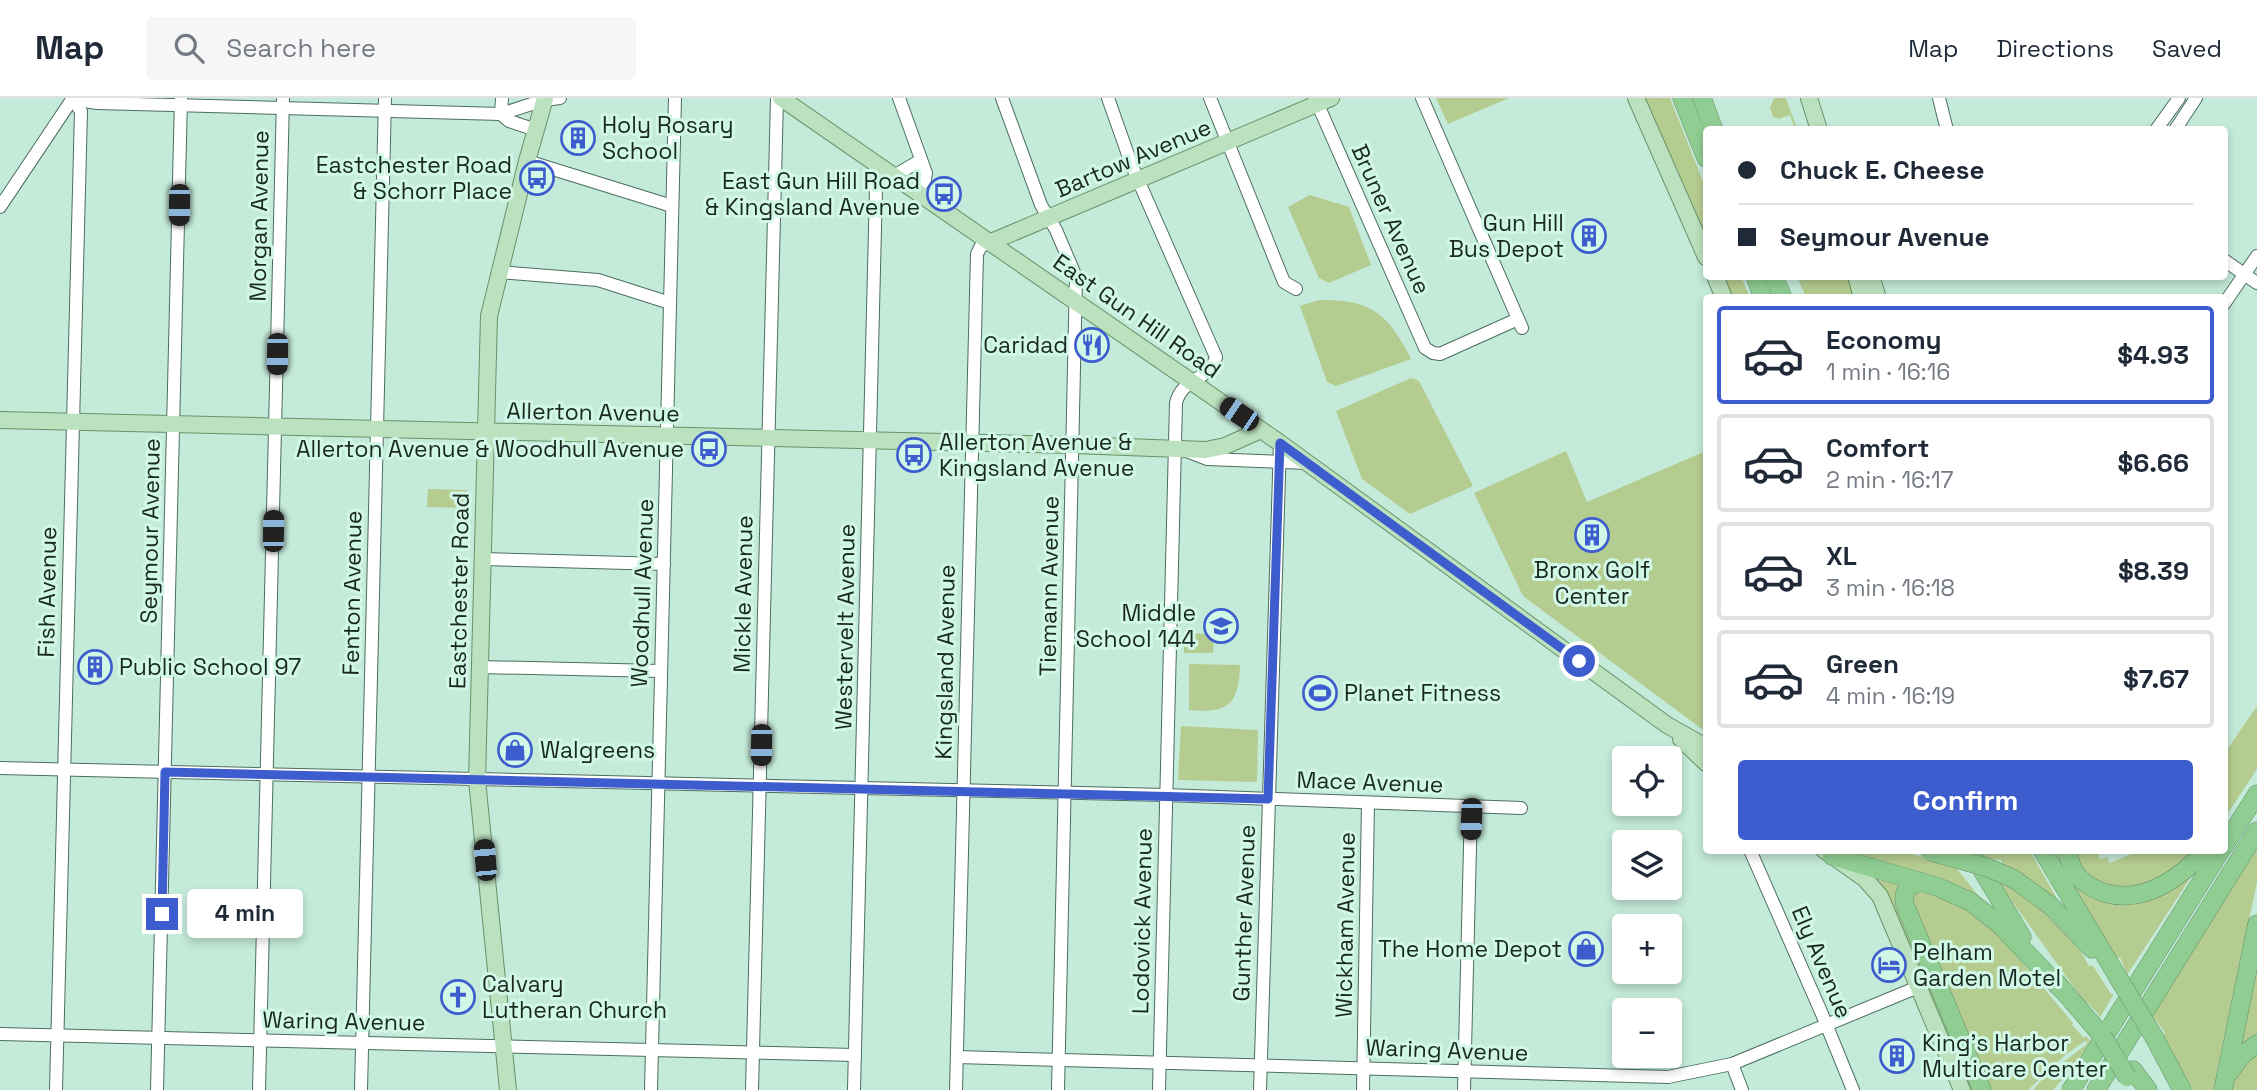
<!DOCTYPE html>
<meta charset="utf-8">
<style>
body{margin:0;font-family:"Space Grotesk",sans-serif;background:#f6f6f7;color:#1f2937;height:100vh;display:flex;flex-direction:column;font-size:26px;white-space:nowrap}
*{box-sizing:border-box;margin:0}
p{font-size:23px;color:#747a83}
.icon{flex:none;width:38px;height:38px;fill:none;stroke:currentColor;stroke-width:2;stroke-linecap:round;stroke-linejoin:round}
.map{position:relative;flex:1;overflow:hidden}
.side{position:absolute;left:1703px;top:196px;width:525px;height:560px;display:flex;flex-direction:column;background:#fff;border-radius:7px;box-shadow:0 4px 10px #0003}
.side>*{flex:none}
.guide{position:absolute;left:1703px;top:28px;width:525px;height:154px;border-radius:7px;box-shadow:0 4px 10px #0003;display:grid;align-content:center;height:154px;padding:0 35px;background:#fff}
.buttons{position:absolute;left:1612px;top:648px;display:grid;gap:14px}
.buttons a{display:grid;place-items:center;width:70px;height:70px;border-radius:7px;background:#fff;box-shadow:0 4px 10px #0003;font-size:35px}
.end{position:absolute;width:32px;height:32px;margin:-16px;border:9px solid #3d5cce;background:#fff;box-shadow:0 0 0 4px #fff}
.from{border-radius:50%}
.bubble{position:absolute;height:49px;border-radius:7px;background:#fff;box-shadow:0 4px 10px #0003;font-size:23px;font-weight:700;line-height:49px;text-align:center}
.car{position:absolute;width:21px;height:42px;margin:-21px -10px;border-radius:9px;box-shadow:0 0 5px 2px #0007;background:linear-gradient(#222 24%,#8ab4d8 0 40%,#222 0 76%,#8ab4d8 0 86%,#222 0)}
.guide b{display:flex;align-items:center;gap:24px;height:66px;font-size:26px}
.guide b+b{border-top:2px solid #e0e1e3}
.guide i{width:18px;height:18px;background:#1f2937}
ul{padding:12px 0 0;list-style:none}
li{display:flex;align-items:center;gap:21px;height:98px;margin:0 14px 10px;padding:0 21px;border:4px solid #e0e1e3;border-radius:7px}
li div{flex:1}
li b{display:block;font-size:26px}
li em{font-style:normal;font-weight:700}
li.active{border-color:#3d5cce}
li>.icon{width:63px;height:63px;stroke-width:1.5}
.primary-button{display:flex;gap:14px;margin-top:auto;padding:14px 35px}
.primary-button a{flex:1;height:80px;border-radius:7px;background:#3d5cce;color:#fff;font-size:28px;font-weight:700;line-height:80px;text-align:center}
header{display:flex;align-items:center;gap:42px;box-sizing:border-box;height:98px;padding:0 35px;background:#fff;border-bottom:2px solid #e0e1e3}
header strong{font-size:33px}
nav{display:flex;gap:38px;margin-inline-start:auto;font-size:24px}
.search{width:490px;height:63px;background:#f6f6f7;display:flex;align-items:center;gap:18px;box-sizing:border-box;padding:0 24px;border-radius:7px;color:#747a83;font-size:26px}
.map>svg:first-child{display:block}
</style>
<header>
<strong>Map</strong>
<div class="search"><svg class="icon" aria-label="search" viewBox="0 0 24 24"><circle cx="10" cy="10" r="6"/><path d="M15 15l6 6"/></svg>Search here</div>
<nav><a>Map</a><a>Directions</a><a>Saved</a></nav>
</header>
<div class="map">
<svg width="2257" height="992" viewBox="0 0 2257 992">
<rect width="100%" height="100%" fill="#c4ead9"/>
<!-- green -->
<g fill="#b5cc90">
<path d="M1436 0H1509L1448 26Z"/>
<path d="M1643 0H1670L1706 91V143Z"/>
<path d="M1774 0H1786L1797 31H1795L1790 17 1779 21 1773 19 1770 10Z"/>
<path d="M1310 97 1349 109 1371 167 1329 185 1319 180 1288 109Z"/>
<path d="M1722 179H1741L1750 199H1731Z"/>
<path d="M1797 179H1848L1855 199H1806Z"/>
<path d="M1319 202C1372 201 1388 216 1411 261L1336 288 1327 284 1300 208Z"/>
<path d="M1411 280 1419 283 1473 388 1410 416 1362 381 1336 313Z"/>
<path d="M1566 353 1587 404 1706 353V634L1523 498 1474 395Z"/>
<path d="M428 391 467 392 466 410 427 409Z"/>
<path d="M1184 535 1214 536 1213 555H1184Z"/>
<path d="M1189 566 1240 567C1239 606 1228 616 1189 612Z"/>
<path d="M2257 608V671L2224 721V656Z"/>
<path d="M1181 628 1258 632 1257 684 1178 682Z"/>
<path d="M2257 751V784L2218 968 2215 992H2193L2163 938 2165 935 2156 922 2151 919Z"/>
<path d="M1843 753H1900L1954 767 1980 800Z"/>
<path d="M1982 753H2030L2056 799H2051L2036 785 2003 768 2001 762 1985 760Z"/>
<path d="M2054 753H2061L2098 801 2192 773 2189 782 2127 877 2120 859 2115 861Z"/>
<path d="M2074 753H2097L2100 761 2107 759 2110 765 2139 753H2200L2161 784 2130 795 2089 780 2081 772Z"/>
<path d="M1871 777 1900 785 1975 992H1968Z"/>
<path d="M1999 785 2006 788V785L2037 805 2075 843 2089 868H2093L2111 896H2114L2099 921V917L2088 905 2086 906Z"/>
<path d="M1917 791 1967 808 1990 826 2073 925 2072 927 2083 939H2087L2090 943 2075 967 2053 992H2033L2048 975 2086 947 2087 944 2085 943 2065 957 2028 992H1990L1909 800Z"/>
<path d="M2257 858V940L2239 952Z"/>
<path d="M2257 951V992H2229L2231 984Z"/>
</g>
<g fill="none" stroke-linecap="round" stroke-linejoin="round">
<!-- minor casing -->
<g stroke="#4c6e60" stroke-width="14">
<g id="minor">
<path d="M502 0 501 16 509 23 536 32"/>
<path d="M899 0 926 75 925 82 917 93"/>
<path d="M1002 0 1041 107 1056 132 1076 179 1058 992"/>
<path d="M1108 0 1132 68 1216 259C1210 283 1182 279 1176 305L1159 992"/>
<path d="M1210 0 1284 184 1296 191"/>
<path d="M1315 0 1425 250 1433 255 1440 256 1518 221"/>
<path d="M1422 0 1522 230"/>
<path d="M1939 0 1947 32"/>
<path d="M72 1 97 5 501 16 544 2 560 0"/>
<path d="M2156 32 2179 0"/>
<path d="M2175 32 2196 0"/>
<path d="M527 63 672 108"/>
<path d="M894 78 921 62"/>
<path d="M0 109 73 0"/>
<path d="M2224 162 2257 185"/>
<path d="M499 174 598 182 670 205"/>
<path d="M2224 206 2257 158"/>
<path d="M1189 354 1207 361 1307 365"/>
<path d="M483 461 664 466"/>
<path d="M480 569 660 573"/>
<path d="M0 670 1166 697 1521 710"/>
<path d="M1750 752 1822 916 1853 992"/>
<path d="M0 936 855 957"/>
<path d="M957 959 1668 979 1732 966 1918 889"/>
<path d="M1732 966 1742 992"/>
<path d="M56 992 81 13 72 1"/>
<path d="M157 992 181 0"/>
<path d="M259 992 283 0"/>
<path d="M361 992 385 0"/>
<path d="M651 992 675 0"/>
<path d="M752 992 777 0"/>
<path d="M854 992 876 89 879 68"/>
<path d="M956 992 977 156 981 148 991 144"/>
<path d="M1260 992 1280 345"/>
<path d="M1363 992 1368 705"/>
<path d="M1464 992 1471 708"/>
</g>
</g>
<!-- major casing -->
<g stroke="#66936a" stroke-width="18">
<g id="major">
<path d="M781 0 1280 345 1667 627 1706 649"/>
<path d="M1636 0 1706 159"/>
<path d="M1809 0 1819 32"/>
<path d="M991 144 1331 0"/>
<path d="M1715 178 1724 200"/>
<path d="M1856 178 1862 200"/>
<path d="M1871 178 1878 200"/>
<path d="M0 322 1073 347 1206 352 1225 348 1261 332"/>
<path d="M1681 641 1706 665"/>
<path d="M1824 752 1865 781 1880 798 1962 992"/>
<path d="M508 992 477 682 489 218 527 63 545 0"/>
</g>
</g>
<!-- highway casing -->
<g stroke="#66936a" stroke-width="19">
<g id="highway">
<path d="M1682 0 1706 60"/>
<path d="M1702 0 1714 32"/>
<path d="M1755 178 1763 200"/>
<path d="M1774 178 1783 200"/>
<path d="M2224 748 2257 696"/>
<path d="M1833 752 1832 758 1938 789 1971 804 1999 826 2062 892"/>
<path d="M1970 752 2022 839"/>
<path d="M2042 752 2116 876"/>
<path d="M2066 752C2069 759 2071 767 2074 773 2081 784 2093 791 2105 795 2144 806 2180 780 2206 752"/>
<path d="M2014 781 2051 808 2092 851"/>
<path d="M1922 784C1908 787 1902 794 1905 807L1982 992"/>
<path d="M2056 884 2103 939"/>
<path d="M2154 939 2182 992"/>
<path d="M2133 972 2148 992"/>
<path d="M2228 976 2243 956 2257 946"/>
<path d="M2071 992 2221 752"/>
<path d="M2096 992 2257 733"/>
<path d="M2223 992 2257 826"/>
</g>
</g>
<!-- minor -->
<use href="#minor" stroke="#fff" stroke-width="12"/>
<!-- major -->
<use href="#major" stroke="#bce1be" stroke-width="16"/>
<!-- highway -->
<use href="#highway" stroke="#8fcd92" stroke-width="18"/>
<!-- highway-bridge casing -->
<g stroke="#66936a" stroke-width="19" stroke-linecap="butt">
<g id="highway-bridge">
<path d="M1929 753 1989 770 2014 781"/>
<path d="M2116 876 2154 939"/>
<path d="M2103 939 2127 979"/>
</g>
</g>
<!-- highway-bridge -->
<use href="#highway-bridge" stroke="#8fcd92" stroke-width="18"/>
</g>
<g fill="none" stroke-linecap="round" stroke-linejoin="round">
<!-- route -->
<path stroke="#3d5cce" stroke-width="9" d="M162 816 165 674 1268 701 1280 345 1579 563"/>
</g>
<!-- icons -->
<defs>
<g id="building-ring" transform="scale(1.75)"><circle r="9.5" fill="#d1f7e6" stroke="#3d5cce" stroke-width="1.5"/><path d="M-4-6H4V6H1V3H-1V6H-4ZM-2.5-4.3h1.7v1.8h-1.7ZM.8-4.3h1.7v1.8H.8ZM-2.5-1h1.7V.8h-1.7ZM.8-1h1.7V.8H.8Z" fill="#3d5cce"/></g>
<g id="bus-ring" transform="scale(1.75)"><circle r="9.5" fill="#d1f7e6" stroke="#3d5cce" stroke-width="1.5"/><path d="M-5-6H5V4H4V6H2V4H-2V6H-4V4H-5ZM-3.5-4V0h7V-4ZM-3.5 1.2v1.5H-2V1.2ZM2 1.2v1.5H3.5V1.2Z" fill="#3d5cce"/></g>
<g id="restaurant-ring" transform="scale(1.75)"><circle r="9.5" fill="#d1f7e6" stroke="#3d5cce" stroke-width="1.5"/><path d="M-5-6h1v4h1v-4h1v4h1v-4h1v5L-1.5 .5V6h-2V.5L-5-1ZM5-6V6H3V1.5H1.5Q1.5-4 5-6Z" fill="#3d5cce"/></g>
<g id="school-ring" transform="scale(1.75)"><circle r="9.5" fill="#d1f7e6" stroke="#3d5cce" stroke-width="1.5"/><path d="M0-5L7-2L0 1L-7-2ZM-4 1L0 2.5L4 1V4Q0 6-4 4Z" fill="#3d5cce"/></g>
<g id="stadium-ring" transform="scale(1.75)"><circle r="9.5" fill="#d1f7e6" stroke="#3d5cce" stroke-width="1.5"/><path d="M0-5a6.5 5 0 1 0 0 10a6.5 5 0 1 0 0-10ZM-3.5-1.8h7v3.6h-7Z" fill="#3d5cce"/></g>
<g id="shop-ring" transform="scale(1.75)"><circle r="9.5" fill="#d1f7e6" stroke="#3d5cce" stroke-width="1.5"/><path d="M-5-2.5h2.3a2.7 3.5 0 0 1 5.4 0H5L5.5 6h-11ZM-1.5-2.5h3a1.5 2.3 0 0 0-3 0Z" fill="#3d5cce"/></g>
<g id="hotel-ring" transform="scale(1.75)"><circle r="9.5" fill="#d1f7e6" stroke="#3d5cce" stroke-width="1.5"/><path d="M-6-4.5h1.5V1H6V5H4.5V3h-9V5H-6ZM-4 0a1.8 1.8 0 1 1 3.6 0ZM.5 0V-2.5h3Q6-2.5 6 0Z" fill="#3d5cce"/></g>
<g id="church-ring" transform="scale(1.75)"><circle r="9.5" fill="#d1f7e6" stroke="#3d5cce" stroke-width="1.5"/><path d="M-1.2-6h2.4v3.5h3.3v2.4h-3.3V6h-2.4V-.1h-3.3v-2.4h3.3Z" fill="#3d5cce"/></g>
</defs>
<g fill-rule="evenodd">
<use href="#building-ring" x="578" y="40"/>
<use href="#bus-ring" x="537" y="80"/>
<use href="#bus-ring" x="944" y="96"/>
<use href="#building-ring" x="1589" y="138"/>
<use href="#restaurant-ring" x="1092" y="247"/>
<use href="#bus-ring" x="709" y="351"/>
<use href="#bus-ring" x="914" y="357"/>
<use href="#building-ring" x="1592" y="437"/>
<use href="#school-ring" x="1221" y="528"/>
<use href="#building-ring" x="95" y="569"/>
<use href="#stadium-ring" x="1320" y="595"/>
<use href="#shop-ring" x="515" y="652"/>
<use href="#shop-ring" x="1586" y="851"/>
<use href="#hotel-ring" x="1889" y="867"/>
<use href="#church-ring" x="458" y="899"/>
<use href="#building-ring" x="1897" y="958"/>
</g>
<g text-anchor="middle" stroke-width="6" stroke-linejoin="round" paint-order="stroke">
<!-- poi labels -->
<g font-size="23" fill="#192821" stroke="#d1f7e6" text-anchor="start">
<text x="602" y="35">Holy Rosary<tspan x="602" dy="26">School</tspan></text>
<text x="512" y="75" text-anchor="end">Eastchester Road<tspan x="512" dy="26">&amp; Schorr Place</tspan></text>
<text x="920" y="91" text-anchor="end">East Gun Hill Road<tspan x="920" dy="26">&amp; Kingsland Avenue</tspan></text>
<text x="1564" y="133" text-anchor="end">Gun Hill<tspan x="1564" dy="26">Bus Depot</tspan></text>
<text x="1068" y="255" text-anchor="end">Caridad</text>
<text x="939" y="352">Allerton Avenue &amp;<tspan x="939" dy="26">Kingsland Avenue</tspan></text>
<text x="684" y="359" text-anchor="end">Allerton Avenue &amp; Woodhull Avenue</text>
<text x="1592" y="480" text-anchor="middle">Bronx Golf<tspan x="1592" dy="26">Center</tspan></text>
<text x="1196" y="523" text-anchor="end">Middle<tspan x="1196" dy="26">School 144</tspan></text>
<text x="119" y="577">Public School 97</text>
<text x="1344" y="603">Planet Fitness</text>
<text x="540" y="660">Walgreens</text>
<text x="1562" y="859" text-anchor="end">The Home Depot</text>
<text x="1913" y="862">Pelham<tspan x="1913" dy="26">Garden Motel</tspan></text>
<text x="482" y="894">Calvary<tspan x="482" dy="26">Lutheran Church</tspan></text>
<text x="1922" y="953">King’s Harbor<tspan x="1922" dy="26">Multicare Center</tspan></text>
</g>
<!-- street labels -->
<g font-size="23" fill="#192821" stroke="#d1f7e6">
<text transform="translate(1133 60) rotate(-23)" y="8">Bartow Avenue</text>
<text transform="translate(259 118) rotate(-89)" y="8">Morgan Avenue</text>
<text transform="translate(1391 121) rotate(66)" y="8">Bruner Avenue</text>
<text transform="translate(1137 218) rotate(35)" y="8">East Gun Hill Road</text>
<text transform="translate(593 314) rotate(1)" y="8">Allerton Avenue</text>
<text transform="translate(150 433) rotate(-89)" y="8">Seymour Avenue</text>
<text transform="translate(1049 488) rotate(-89)" y="8">Tiemann Avenue</text>
<text transform="translate(459 493) rotate(-89)" y="8">Eastchester Road</text>
<text transform="translate(47 494) rotate(-89)" y="8">Fish Avenue</text>
<text transform="translate(352 495) rotate(-89)" y="8">Fenton Avenue</text>
<text transform="translate(642 495) rotate(-88)" y="8">Woodhull Avenue</text>
<text transform="translate(743 496) rotate(-89)" y="8">Mickle Avenue</text>
<text transform="translate(845 529) rotate(-89)" y="8">Westervelt Avenue</text>
<text transform="translate(945 564) rotate(-89)" y="8">Kingsland Avenue</text>
<text transform="translate(1370 684) rotate(2)" y="8">Mace Avenue</text>
<text transform="translate(1244 815) rotate(-88)" y="8">Gunther Avenue</text>
<text transform="translate(1142 823) rotate(-89)" y="8">Lodovick Avenue</text>
<text transform="translate(1345 827) rotate(-89)" y="8">Wickham Avenue</text>
<text transform="translate(1822 864) rotate(67)" y="8">Ely Avenue</text>
<text transform="translate(344 923) rotate(1)" y="8">Waring Avenue</text>
<text transform="translate(1447 952) rotate(2)" y="8">Waring Avenue</text>
</g>
</g>
</svg>
<div class="buttons">
<a><svg class="icon" aria-label="locate" viewBox="0 0 24 24"><circle cx="12" cy="12" r="6"/><path d="M12 2v4M12 18v4M2 12h4M18 12h4"/></svg></a>
<a><svg class="icon" aria-label="layers" viewBox="0 0 24 24"><path d="M12 4l9 5-9 5-9-5zM3 14l9 5 9-5"/></svg></a>
<a>+</a>
<a>−</a>
</div>
<i class="end from" style="left:1579px;top:563px"></i>
<i class="end" style="left:162px;top:816px"></i>
<div class="bubble" style="left:187px;top:791px;width:116px">4 min</div>
<i class="car" style="left:179px;top:107px;rotate:181deg"></i>
<i class="car" style="left:277px;top:256px;rotate:181deg"></i>
<i class="car" style="left:1239px;top:316px;rotate:304deg"></i>
<i class="car" style="left:273px;top:433px;rotate:1deg"></i>
<i class="car" style="left:761px;top:647px;rotate:181deg"></i>
<i class="car" style="left:1471px;top:721px;rotate:182deg"></i>
<i class="car" style="left:485px;top:762px;rotate:355deg"></i>
<div class="guide">
<b><i class="from"></i>Chuck E. Cheese</b>
<b><i></i>Seymour Avenue</b>
</div>
<section class="side">
<ul>
<li class="active"><svg class="icon" aria-label="car" viewBox="0 0 24 24"><path d="M5 17H2v-5l4-1 3-4h7l3 4 3 1v5h-3M9 17h6M6 11h13"/><circle cx="7" cy="17" r="2"/><circle cx="17" cy="17" r="2"/></svg><div><b>Economy</b><p>1 min · 16:16</p></div><em>$4.93</em></li>
<li><svg class="icon" aria-label="car" viewBox="0 0 24 24"><path d="M5 17H2v-5l4-1 3-4h7l3 4 3 1v5h-3M9 17h6M6 11h13"/><circle cx="7" cy="17" r="2"/><circle cx="17" cy="17" r="2"/></svg><div><b>Comfort</b><p>2 min · 16:17</p></div><em>$6.66</em></li>
<li><svg class="icon" aria-label="car" viewBox="0 0 24 24"><path d="M5 17H2v-5l4-1 3-4h7l3 4 3 1v5h-3M9 17h6M6 11h13"/><circle cx="7" cy="17" r="2"/><circle cx="17" cy="17" r="2"/></svg><div><b>XL</b><p>3 min · 16:18</p></div><em>$8.39</em></li>
<li><svg class="icon" aria-label="car" viewBox="0 0 24 24"><path d="M5 17H2v-5l4-1 3-4h7l3 4 3 1v5h-3M9 17h6M6 11h13"/><circle cx="7" cy="17" r="2"/><circle cx="17" cy="17" r="2"/></svg><div><b>Green</b><p>4 min · 16:19</p></div><em>$7.67</em></li>
</ul>
<div class="primary-button"><a>Confirm</a></div>
</section>
</div>
